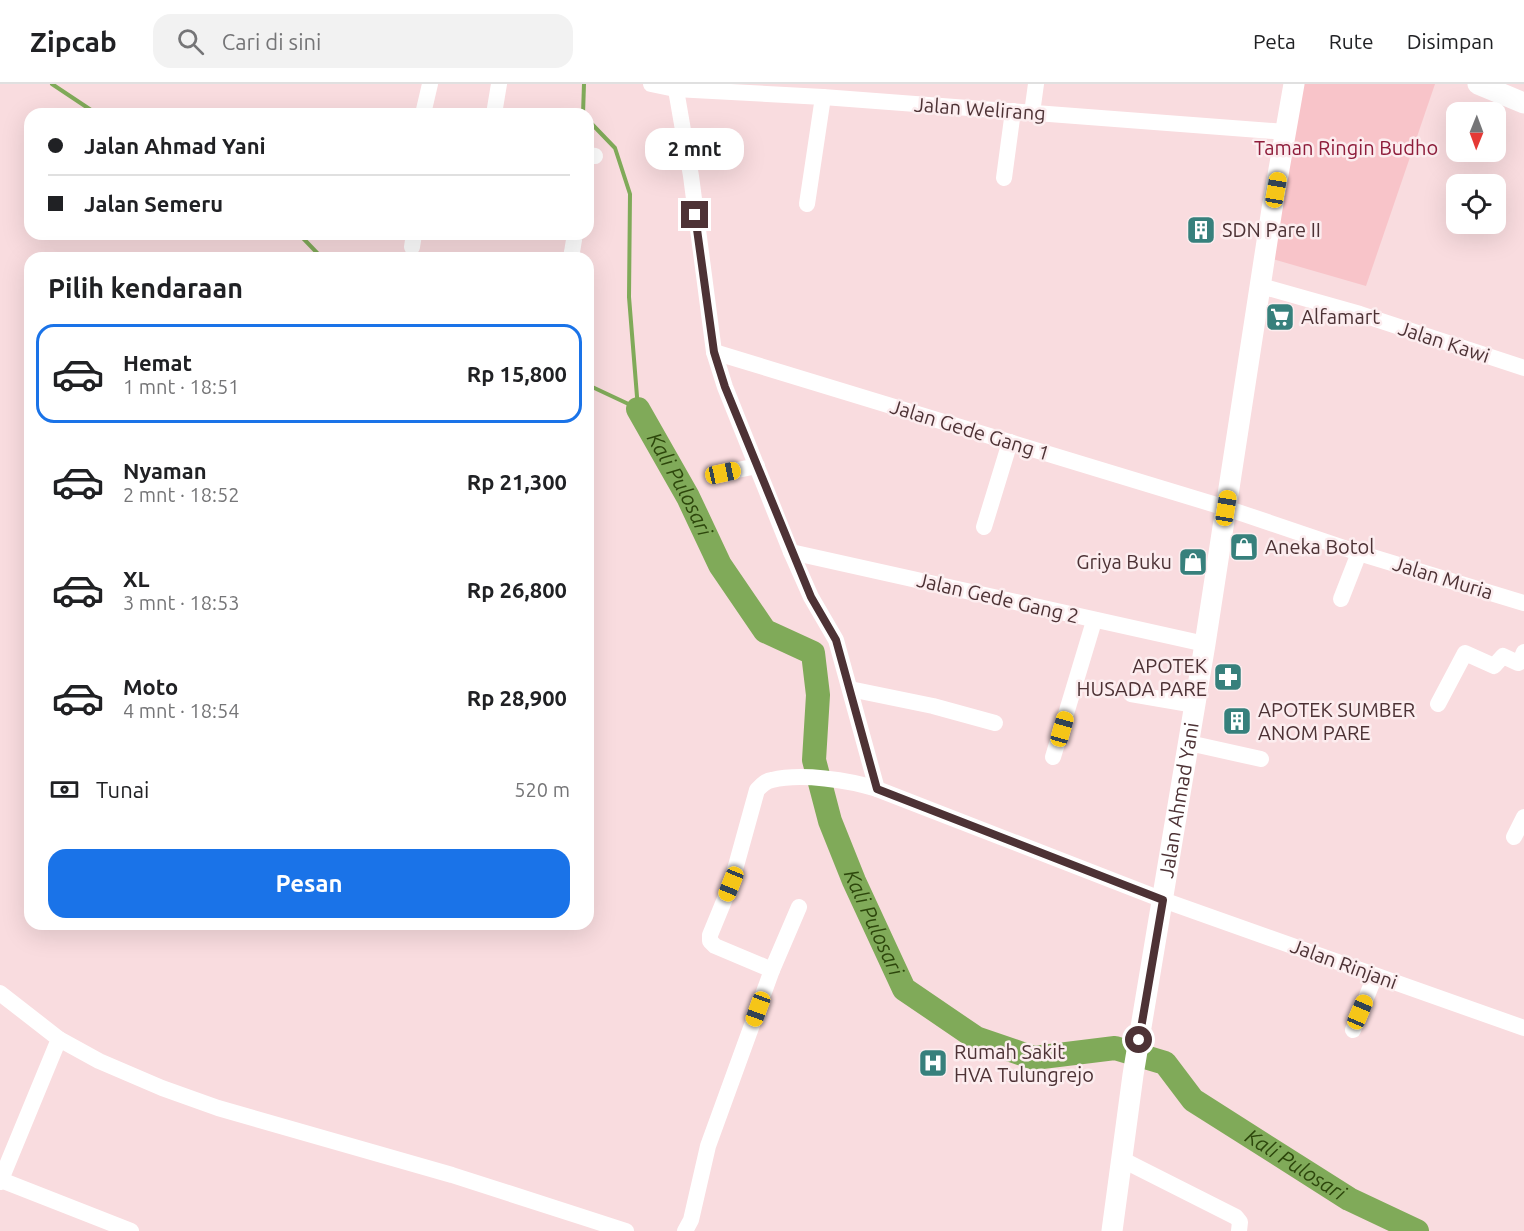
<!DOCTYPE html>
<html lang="id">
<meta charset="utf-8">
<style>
body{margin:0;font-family:Ubuntu,sans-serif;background:#f2f2f2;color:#202124;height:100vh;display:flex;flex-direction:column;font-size:22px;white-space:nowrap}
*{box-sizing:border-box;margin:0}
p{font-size:20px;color:#757577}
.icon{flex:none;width:33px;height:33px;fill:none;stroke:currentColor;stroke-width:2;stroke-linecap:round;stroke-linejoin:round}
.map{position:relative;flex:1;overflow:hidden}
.details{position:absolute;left:24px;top:168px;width:570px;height:678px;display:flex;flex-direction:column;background:#fff;border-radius:18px;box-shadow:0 6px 24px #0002}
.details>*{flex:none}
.banner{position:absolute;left:24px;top:24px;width:570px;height:132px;border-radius:18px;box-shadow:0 6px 24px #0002;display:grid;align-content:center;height:132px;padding:0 24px;background:#fff}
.needle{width:39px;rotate:181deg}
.fabs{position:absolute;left:1446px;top:18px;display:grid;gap:12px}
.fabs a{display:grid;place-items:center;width:60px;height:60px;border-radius:12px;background:#fff;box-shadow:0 6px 24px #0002;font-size:30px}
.end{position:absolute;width:27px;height:27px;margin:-14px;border:8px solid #4d3235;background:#fff;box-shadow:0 0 0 3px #fff}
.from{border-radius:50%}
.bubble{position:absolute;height:42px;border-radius:18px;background:#fff;box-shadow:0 6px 24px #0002;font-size:20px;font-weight:700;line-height:42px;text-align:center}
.car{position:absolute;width:18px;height:36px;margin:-18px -9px;border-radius:8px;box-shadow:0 0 4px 2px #0007;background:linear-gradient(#f5c518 24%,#345 0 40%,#f5c518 0 76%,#345 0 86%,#f5c518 0)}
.banner b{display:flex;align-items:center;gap:21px;height:57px;font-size:22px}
.banner b+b{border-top:2px solid #e0e0e0}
.banner i{width:15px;height:15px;background:#202124}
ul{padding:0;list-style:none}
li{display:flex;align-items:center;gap:18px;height:99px;margin:0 12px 9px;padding:0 12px;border:3px solid transparent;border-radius:18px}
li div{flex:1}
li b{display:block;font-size:22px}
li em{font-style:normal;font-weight:700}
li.active{border-color:#1a73e8}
li>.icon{width:54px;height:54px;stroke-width:1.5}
h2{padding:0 24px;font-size:27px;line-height:72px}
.pay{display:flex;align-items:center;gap:15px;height:66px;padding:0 24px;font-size:22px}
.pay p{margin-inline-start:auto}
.primary-button{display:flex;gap:12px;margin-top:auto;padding:12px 24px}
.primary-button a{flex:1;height:69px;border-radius:18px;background:#1a73e8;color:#fff;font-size:24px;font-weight:700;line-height:69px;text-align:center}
header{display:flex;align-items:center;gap:36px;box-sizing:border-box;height:84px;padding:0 30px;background:#fff;border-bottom:2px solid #e0e0e0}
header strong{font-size:28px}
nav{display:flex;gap:33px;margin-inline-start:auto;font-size:21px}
.search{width:420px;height:54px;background:#f2f2f2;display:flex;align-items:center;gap:15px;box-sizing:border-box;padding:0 21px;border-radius:18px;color:#757577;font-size:22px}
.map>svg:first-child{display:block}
</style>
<header>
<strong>Zipcab</strong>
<div class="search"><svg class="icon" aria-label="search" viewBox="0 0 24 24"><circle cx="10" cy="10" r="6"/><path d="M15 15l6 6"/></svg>Cari di sini</div>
<nav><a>Peta</a><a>Rute</a><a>Disimpan</a></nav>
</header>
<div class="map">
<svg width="1524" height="1147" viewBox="0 0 1524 1147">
<rect width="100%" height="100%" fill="#f9dcdf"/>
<!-- green -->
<path fill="#f8c4c9" d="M1294 0H1435L1366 202 1266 173Z"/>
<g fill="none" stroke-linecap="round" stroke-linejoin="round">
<!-- stream -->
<g stroke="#80aa59" stroke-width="4">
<path d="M52 0 97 30"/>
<path d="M583 30 584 0"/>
<path d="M588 36 615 64 630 110 629 213 638 325"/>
<path d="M299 150 322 174"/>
<path d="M588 301 637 324"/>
</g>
<!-- river -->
<path stroke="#80aa59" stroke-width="24" id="s1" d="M638 325 688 413 720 481 765 547 813 569 818 611 814 676 830 737 854 797 904 905 976 954 1034 974 1115 964 1165 979 1193 1016 1349 1115 1417 1147"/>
<!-- minor -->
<g stroke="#fff" stroke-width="16">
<path d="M651 0 675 5 823 13 1286 48"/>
<path d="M675 0 691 92 714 268 725 303 791 468 811 513 836 556 877 705"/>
<path d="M1032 29 1036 0"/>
<path d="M423 30 430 0"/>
<path d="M494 30 499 0"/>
<path d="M588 71 595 72"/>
<path d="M1004 94 1013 27"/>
<path d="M807 120 823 13"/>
<path d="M412 163 414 150"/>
<path d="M571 174 575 150"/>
<path d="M1261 202 1360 230 1524 284"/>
<path d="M714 268 1226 424 1359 469 1524 519"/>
<path d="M723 389 757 382"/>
<path d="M984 443 1010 358"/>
<path d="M791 468 1205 560"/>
<path d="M1341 515 1359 469"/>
<path d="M850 605 933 622 995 639"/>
<path d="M1131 610 1195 621"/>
<path d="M1438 620 1465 569 1494 582 1503 572 1518 579 1520 578 1524 568"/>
<path d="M1189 659 1261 675"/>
<path d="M1053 673 1094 537"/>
<path d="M1514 753 1524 733"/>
<path d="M772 886 799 823"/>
<path d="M0 909 59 955 0 1098"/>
<path d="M1353 946 1375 892"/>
<path d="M59 955 99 977 162 1004 218 1024 452 1091 626 1147"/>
<path d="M1123 1076 1236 1133 1240 1138 1239 1147"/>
<path d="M1 1096 131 1147"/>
<path d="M685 1147 691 1136 708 1062 772 886 715 862 710 857V851L731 800 757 706C762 701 765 697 772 696 801 689 849 696 877 705L1163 816 1524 944"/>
</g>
<!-- major -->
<g stroke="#fff" stroke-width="21">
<path d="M1478 0 1524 19"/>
<path id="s2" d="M1112 1147 1133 991 1205 560 1272 125 1294 0"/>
</g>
</g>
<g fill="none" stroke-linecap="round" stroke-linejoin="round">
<!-- route -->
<path stroke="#4d3235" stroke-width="8" d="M695 131 714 268 725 303 811 513 836 556 877 705 1163 816 1139 956"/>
</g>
<!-- icons -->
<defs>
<g id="building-square" transform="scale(1.5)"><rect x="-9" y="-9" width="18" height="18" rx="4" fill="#37807c" stroke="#fcedef"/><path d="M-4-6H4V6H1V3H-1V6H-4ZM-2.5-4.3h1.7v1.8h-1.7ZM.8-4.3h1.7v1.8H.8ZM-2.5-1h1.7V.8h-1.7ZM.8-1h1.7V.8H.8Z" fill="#fff"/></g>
<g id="supermarket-square" transform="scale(1.5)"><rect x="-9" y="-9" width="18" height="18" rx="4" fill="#37807c" stroke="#fcedef"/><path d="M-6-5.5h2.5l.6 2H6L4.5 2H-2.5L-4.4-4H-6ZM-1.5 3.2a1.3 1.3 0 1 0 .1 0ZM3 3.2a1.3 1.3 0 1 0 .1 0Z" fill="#fff"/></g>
<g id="shop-square" transform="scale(1.5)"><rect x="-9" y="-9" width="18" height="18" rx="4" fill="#37807c" stroke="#fcedef"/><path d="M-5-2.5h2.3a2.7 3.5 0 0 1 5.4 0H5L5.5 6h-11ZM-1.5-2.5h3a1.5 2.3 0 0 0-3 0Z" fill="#fff"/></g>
<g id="pharmacy-square" transform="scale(1.5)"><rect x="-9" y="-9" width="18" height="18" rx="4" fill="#37807c" stroke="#fcedef"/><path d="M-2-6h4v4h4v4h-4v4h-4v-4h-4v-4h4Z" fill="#fff"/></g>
<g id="hospital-square" transform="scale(1.5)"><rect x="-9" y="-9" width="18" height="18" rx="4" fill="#37807c" stroke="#fcedef"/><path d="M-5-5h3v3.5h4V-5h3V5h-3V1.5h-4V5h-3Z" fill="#fff"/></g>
</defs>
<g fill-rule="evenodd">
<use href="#building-square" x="1201" y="146"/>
<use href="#supermarket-square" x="1280" y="233"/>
<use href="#shop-square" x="1244" y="463"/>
<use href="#shop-square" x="1193" y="478"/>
<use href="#pharmacy-square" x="1228" y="593"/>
<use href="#building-square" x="1237" y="637"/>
<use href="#hospital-square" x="933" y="979"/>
</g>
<g text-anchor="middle" stroke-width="5" stroke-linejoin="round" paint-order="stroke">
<!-- street labels -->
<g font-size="20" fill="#4d3235" stroke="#fcedef">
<text transform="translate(980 25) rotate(4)" y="7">Jalan Welirang</text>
<text transform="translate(1444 258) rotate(18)" y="7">Jalan Kawi</text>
<text transform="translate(970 346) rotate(17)" y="7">Jalan Gede Gang 1</text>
<text transform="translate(1443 494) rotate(17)" y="7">Jalan Muria</text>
<text transform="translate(998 514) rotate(13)" y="7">Jalan Gede Gang 2</text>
<text dy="7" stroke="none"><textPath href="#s2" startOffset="436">Jalan Ahmad Yani</textPath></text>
<text transform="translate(1344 880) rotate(20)" y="7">Jalan Rinjani</text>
</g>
<!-- park labels -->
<g font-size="20" fill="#8e1d3b" stroke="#fcedef">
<text x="1346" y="71">Taman Ringin Budho</text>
</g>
<!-- poi labels -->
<g font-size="20" fill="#4d3235" stroke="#fcedef" text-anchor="start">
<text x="1222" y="153">SDN Pare II</text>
<text x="1301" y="240">Alfamart</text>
<text x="1265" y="470">Aneka Botol</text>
<text x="1172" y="485" text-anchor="end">Griya Buku</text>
<text x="1207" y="589" text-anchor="end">APOTEK<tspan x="1207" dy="23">HUSADA PARE</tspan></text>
<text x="1258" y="633">APOTEK SUMBER<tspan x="1258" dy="23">ANOM PARE</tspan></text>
<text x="954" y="975">Rumah Sakit<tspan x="954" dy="23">HVA Tulungrejo</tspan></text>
</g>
<!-- water labels -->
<g font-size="21" font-style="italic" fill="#2d470c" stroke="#fcedef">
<text dy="7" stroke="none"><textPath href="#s1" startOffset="86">Kali Pulosari</textPath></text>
<text dy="7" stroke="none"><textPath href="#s1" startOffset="590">Kali Pulosari</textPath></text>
<text dy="7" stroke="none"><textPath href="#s1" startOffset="1113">Kali Pulosari</textPath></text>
</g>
</g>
</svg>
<div class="fabs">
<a><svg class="needle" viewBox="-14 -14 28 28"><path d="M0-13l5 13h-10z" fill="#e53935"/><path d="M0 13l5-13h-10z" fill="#757577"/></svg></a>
<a><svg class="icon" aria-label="locate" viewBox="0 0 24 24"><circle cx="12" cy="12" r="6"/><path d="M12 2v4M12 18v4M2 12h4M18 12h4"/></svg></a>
</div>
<i class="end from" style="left:1139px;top:956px"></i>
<i class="end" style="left:695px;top:131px"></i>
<div class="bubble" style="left:645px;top:44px;width:99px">2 mnt</div>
<i class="car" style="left:1276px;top:106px;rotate:10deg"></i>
<i class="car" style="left:723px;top:389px;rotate:78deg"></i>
<i class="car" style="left:1226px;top:424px;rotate:9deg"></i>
<i class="car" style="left:1062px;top:645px;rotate:16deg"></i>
<i class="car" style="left:731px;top:800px;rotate:202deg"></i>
<i class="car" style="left:758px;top:925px;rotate:200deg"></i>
<i class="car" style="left:1360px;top:928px;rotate:23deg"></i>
<div class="banner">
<b><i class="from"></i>Jalan Ahmad Yani</b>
<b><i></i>Jalan Semeru</b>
</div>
<section class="details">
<h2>Pilih kendaraan</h2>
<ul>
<li class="active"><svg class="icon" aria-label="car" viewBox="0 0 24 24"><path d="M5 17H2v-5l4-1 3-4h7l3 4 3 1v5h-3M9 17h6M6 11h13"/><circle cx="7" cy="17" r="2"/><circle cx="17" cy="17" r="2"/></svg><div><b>Hemat</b><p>1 mnt · 18:51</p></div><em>Rp 15,800</em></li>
<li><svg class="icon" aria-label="car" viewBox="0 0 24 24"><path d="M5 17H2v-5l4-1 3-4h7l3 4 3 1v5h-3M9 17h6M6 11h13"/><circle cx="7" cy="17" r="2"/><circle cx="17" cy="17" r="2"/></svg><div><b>Nyaman</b><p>2 mnt · 18:52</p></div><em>Rp 21,300</em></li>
<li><svg class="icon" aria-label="car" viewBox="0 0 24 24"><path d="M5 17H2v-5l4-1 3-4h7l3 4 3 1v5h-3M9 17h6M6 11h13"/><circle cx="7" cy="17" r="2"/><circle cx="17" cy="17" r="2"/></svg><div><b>XL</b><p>3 mnt · 18:53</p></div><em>Rp 26,800</em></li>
<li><svg class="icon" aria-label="car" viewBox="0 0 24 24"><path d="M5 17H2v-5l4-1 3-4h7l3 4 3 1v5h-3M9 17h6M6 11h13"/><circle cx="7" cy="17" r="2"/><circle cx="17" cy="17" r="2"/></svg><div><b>Moto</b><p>4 mnt · 18:54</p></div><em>Rp 28,900</em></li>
</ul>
<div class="pay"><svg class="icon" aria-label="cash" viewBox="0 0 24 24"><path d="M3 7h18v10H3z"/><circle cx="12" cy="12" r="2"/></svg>Tunai<p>520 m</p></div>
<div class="primary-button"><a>Pesan</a></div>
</section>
</div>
